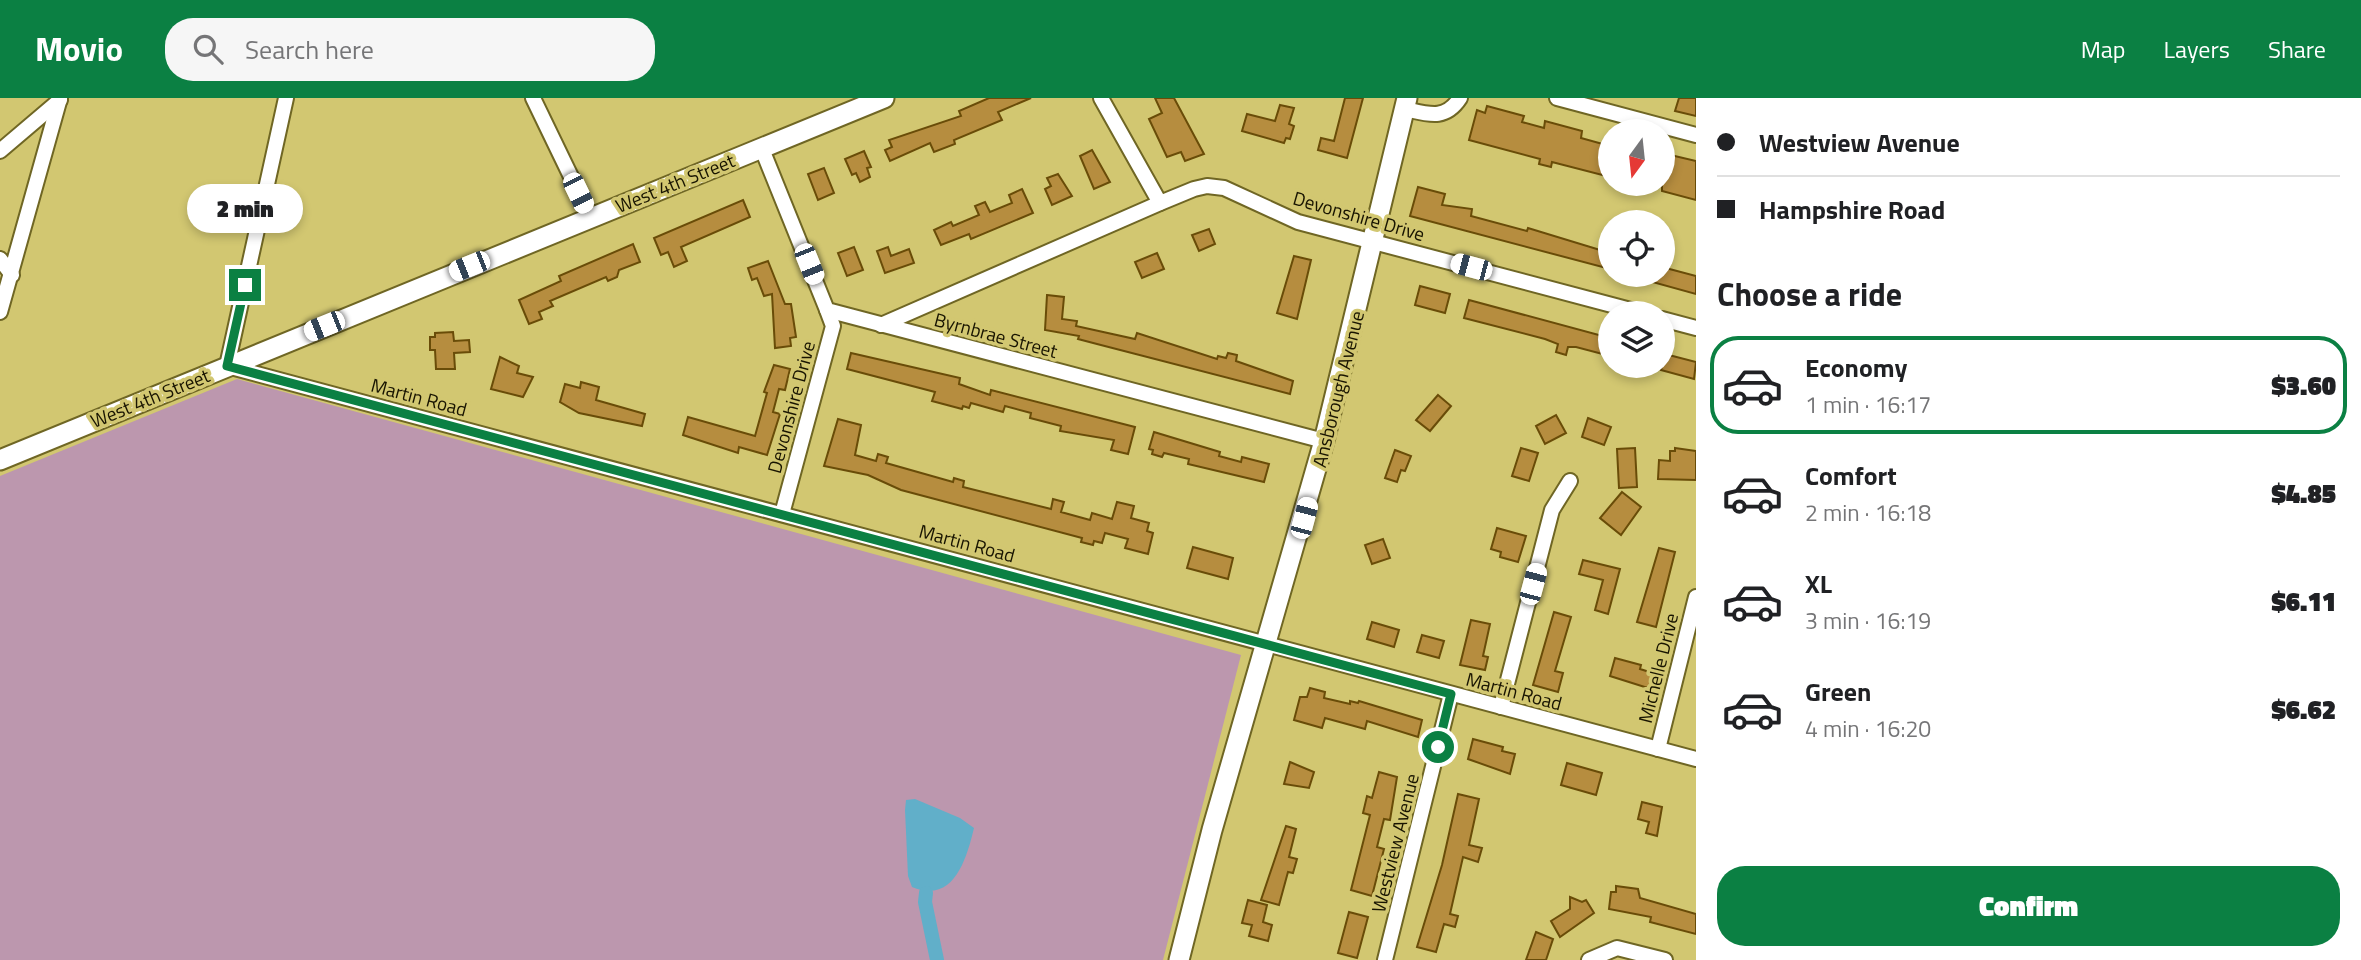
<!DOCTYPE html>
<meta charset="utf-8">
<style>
body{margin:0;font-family:"Titillium Web",sans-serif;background:#f6f6f6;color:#202124;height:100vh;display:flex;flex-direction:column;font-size:26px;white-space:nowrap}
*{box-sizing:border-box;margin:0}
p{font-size:23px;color:#757577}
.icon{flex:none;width:38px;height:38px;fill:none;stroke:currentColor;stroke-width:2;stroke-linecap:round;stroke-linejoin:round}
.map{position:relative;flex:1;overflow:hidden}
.sheet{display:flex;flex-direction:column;background:#fff;width:665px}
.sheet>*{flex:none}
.top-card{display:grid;align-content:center;height:154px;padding:0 21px;background:#fff}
.needle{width:46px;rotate:195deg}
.fabs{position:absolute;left:1598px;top:21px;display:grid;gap:14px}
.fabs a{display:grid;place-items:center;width:77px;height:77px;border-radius:50%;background:#fff;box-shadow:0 4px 10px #0003;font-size:35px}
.end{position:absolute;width:32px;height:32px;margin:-16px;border:9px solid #0b8043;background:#fff;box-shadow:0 0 0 4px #fff}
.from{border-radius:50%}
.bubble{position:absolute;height:49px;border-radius:24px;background:#fff;box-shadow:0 4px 10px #0003;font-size:23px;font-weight:800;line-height:49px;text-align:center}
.car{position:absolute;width:21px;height:42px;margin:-21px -10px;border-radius:9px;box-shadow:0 0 5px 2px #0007;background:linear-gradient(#fff 24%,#345 0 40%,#fff 0 76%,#345 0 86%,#fff 0)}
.top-card b{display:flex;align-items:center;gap:24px;height:66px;font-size:26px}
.top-card b+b{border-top:2px solid #e0e0e0}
.top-card i{width:18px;height:18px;background:#202124}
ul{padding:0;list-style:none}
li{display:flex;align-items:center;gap:21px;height:98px;margin:0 14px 10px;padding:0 7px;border:4px solid transparent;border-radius:28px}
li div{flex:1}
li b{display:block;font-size:26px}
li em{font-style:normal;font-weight:800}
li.active{border-color:#0b8043}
li>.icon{width:63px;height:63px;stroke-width:1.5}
h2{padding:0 21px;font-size:32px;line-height:84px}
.button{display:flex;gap:14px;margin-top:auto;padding:14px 21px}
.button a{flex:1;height:80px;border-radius:28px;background:#0b8043;color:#fff;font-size:28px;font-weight:800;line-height:80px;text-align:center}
header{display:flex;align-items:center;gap:42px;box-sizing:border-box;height:98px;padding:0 35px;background:#0b8043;color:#fff}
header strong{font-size:33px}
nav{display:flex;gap:38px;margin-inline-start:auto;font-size:24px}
.search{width:490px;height:63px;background:#f6f6f6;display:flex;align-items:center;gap:18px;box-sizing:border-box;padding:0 24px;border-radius:28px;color:#757577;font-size:26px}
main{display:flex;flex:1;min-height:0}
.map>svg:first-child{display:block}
</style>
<header>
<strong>Movio</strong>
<div class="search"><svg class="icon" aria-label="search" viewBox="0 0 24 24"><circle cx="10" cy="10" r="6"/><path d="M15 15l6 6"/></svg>Search here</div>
<nav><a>Map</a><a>Layers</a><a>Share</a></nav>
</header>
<main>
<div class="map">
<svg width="1696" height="862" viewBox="0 0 1696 862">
<rect width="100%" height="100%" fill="#d2c771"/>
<!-- green -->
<path fill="#bc97ae" d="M237 281 1241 557 1163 862H0V378Z"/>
<!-- water -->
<path fill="#61afc9" d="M915 701 960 720 974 730C966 763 953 806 912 789L908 778 905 712 906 702Z"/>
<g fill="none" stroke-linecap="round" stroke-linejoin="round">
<!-- canal -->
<path stroke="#61afc9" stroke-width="14" d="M926 795 925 804 937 862"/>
</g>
<!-- building -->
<g fill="#b68d3f" stroke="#694c08" stroke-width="2">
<path d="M989 0H1031L998 14 1002 22 954 42 955 46 934 54 930 45 890 63 885 52 892 49 889 42 961 18 959 13Z"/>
<path d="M1155 0H1174L1204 56 1185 63 1181 54 1167 59 1149 21 1162 15Z"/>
<path d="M1345 0H1363L1347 60 1318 52 1321 40 1334 43Z"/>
<path d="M1679 0H1696V18L1675 13Z"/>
<path d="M1280 7 1294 10 1289 26 1294 28 1290 41 1286 40 1284 45 1242 33 1247 16 1275 23Z"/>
<path d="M1487 8 1524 18 1522 24 1544 30 1545 23 1582 33 1581 40 1610 48V79L1552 64 1551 69 1539 66 1540 61 1469 42 1477 12 1485 15Z"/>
<path d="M1092 52 1110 84 1094 91 1080 58Z"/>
<path d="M864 53 871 69 867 70 870 79 860 84 856 75 852 77 845 61Z"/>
<path d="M1662 55 1696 63V102L1662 93Z"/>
<path d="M824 70 834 95 818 102 808 76Z"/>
<path d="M1058 76 1072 98 1052 107 1045 91 1051 88 1047 80Z"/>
<path d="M1418 89 1445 96 1442 107 1472 111 1471 118 1527 133 1528 130 1610 155V171L1410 118Z"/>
<path d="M1022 91 1033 115 971 141 969 136 941 147 934 132 951 124 953 128 979 117 975 108 985 104 990 114 1012 105 1009 97Z"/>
<path d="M743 102 750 119 681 149 687 163 674 169 668 154 661 157 654 140Z"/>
<path d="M1209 131 1215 146 1199 153 1192 137Z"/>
<path d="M633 146 640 164 619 172 617 179 608 183 606 179 550 203 553 208 539 214 542 221 529 226 519 202 561 183 559 178Z"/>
<path d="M854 149 863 172 847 178 838 155Z"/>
<path d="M888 149 891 158 909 151 914 165 885 175 877 153Z"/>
<path d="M1157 155 1164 171 1142 180 1135 164Z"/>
<path d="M1294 158 1311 162 1297 221 1277 215Z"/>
<path d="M768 163 785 206H791L796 239 790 240 791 248 775 250 772 196 764 198 757 180 752 182 748 170Z"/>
<path d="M1662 169 1696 178V196L1638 180V177H1662Z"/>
<path d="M1420 188 1450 196 1445 215 1415 207Z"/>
<path d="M1047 197 1064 199 1062 221 1077 223 1076 228 1135 241 1137 235 1217 261 1218 258 1226 260 1228 255 1237 257 1236 263 1293 283 1290 296 1097 246 1078 241 1079 238 1045 232Z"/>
<path d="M1469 202 1610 240V258L1576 249H1568L1566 257 1556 254 1558 246 1545 241 1464 220Z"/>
<path d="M453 234 454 243 469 242 470 254 454 255 455 271H436L435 252H430V239H435V235Z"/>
<path d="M851 255 960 280 959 286 990 297 991 292 1135 329 1128 356 1111 352 1114 342 1060 333 1061 328 1030 320 1031 315 1005 308 1003 314 971 305 969 310 963 308 962 311 932 303 935 294 847 271Z"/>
<path d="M1665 256 1696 264 1694 281 1661 272Z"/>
<path d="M500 259 519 268 517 275 533 279 523 299 491 291Z"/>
<path d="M774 267 790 271 785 292 779 291 773 314 780 316 767 357 739 349 738 355 683 337 688 319 755 338 767 295 764 294Z"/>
<path d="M581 284 599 289 596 302 645 316 642 328 579 315 560 304 565 286 580 290Z"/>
<path d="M1438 297 1451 308 1430 333 1416 322Z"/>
<path d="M1556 317 1566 335 1545 346 1536 328Z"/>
<path d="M1588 320 1611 329 1604 347 1582 339Z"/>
<path d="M838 321 861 327 855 357 876 363 878 356 888 359 886 365 953 384 954 380 964 383 963 389 1051 411 1053 401 1064 404 1061 414 1090 422 1092 415 1112 421 1117 404 1134 408 1131 420 1149 425 1147 433 1153 435 1148 456 1125 450 1128 441 1105 435 1102 445 1094 443 1093 447 1081 444 1082 440 901 392 868 377 824 368Z"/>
<path d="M1154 334 1220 354 1219 358 1241 364 1242 359 1269 366 1264 384 1188 366 1189 361 1164 355 1162 359 1152 356 1153 352 1149 351Z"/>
<path d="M1521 350 1538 355 1529 383 1512 378Z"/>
<path d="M1635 350 1637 389 1619 390 1617 351Z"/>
<path d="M1675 350 1696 353V382L1658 381 1659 362 1670 363V353H1675Z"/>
<path d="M1395 352 1411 358 1405 373 1401 372 1397 384 1385 380Z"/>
<path d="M1622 394 1641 409 1621 437 1600 420Z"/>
<path d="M1497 430 1526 438 1518 464 1500 459 1501 454 1491 451Z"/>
<path d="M1383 441 1390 460 1372 466 1365 447Z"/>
<path d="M1193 449 1233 460 1228 481 1187 470Z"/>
<path d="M1659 450 1675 454 1656 529 1637 524Z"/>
<path d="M1583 462 1620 471 1608 516 1595 512 1603 482 1579 476Z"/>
<path d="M1554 514 1571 519 1555 573 1563 575 1558 594 1533 587Z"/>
<path d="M1471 522 1490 526 1483 558 1488 559 1485 572 1460 567Z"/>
<path d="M1372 524 1399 532 1394 549 1367 541Z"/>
<path d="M1422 537 1444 543 1439 560 1417 554Z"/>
<path d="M1615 560 1641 567 1640 571 1656 576 1651 591 1610 578Z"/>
<path d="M1310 590 1325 594 1324 600 1350 606V603L1358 605 1359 603 1422 622 1418 639 1367 623 1365 631 1325 620 1322 630 1294 622 1300 599H1307Z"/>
<path d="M1473 641 1503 649 1502 653 1515 656 1510 676 1468 661Z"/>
<path d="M1290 664 1314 674 1309 690 1284 686Z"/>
<path d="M1567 665 1602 675 1596 697 1561 687Z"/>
<path d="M1379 674 1397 679 1390 722 1384 721 1377 749 1384 751 1372 798 1351 792 1370 717 1363 715 1367 698 1372 700Z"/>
<path d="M1458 696 1479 701 1469 747 1482 750 1478 764 1463 759 1450 816 1458 818 1455 829 1444 826 1436 854 1417 849 1442 767Z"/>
<path d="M1642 704 1662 709 1657 738 1646 735 1649 724 1638 721Z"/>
<path d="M1286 728 1296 731 1289 759 1297 761 1293 775 1288 774 1279 807 1261 802Z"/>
<path d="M1616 788 1638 791 1640 800 1696 816V836L1650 824 1651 819 1609 811 1611 794H1616Z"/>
<path d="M1570 799 1582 804 1586 802 1594 815 1560 839 1551 823 1570 811Z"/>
<path d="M1248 802 1267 807 1263 824 1272 827 1268 843 1249 838 1252 827 1242 825Z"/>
<path d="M1349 814 1368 819 1357 860 1338 855Z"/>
<path d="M1536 834 1553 841 1546 862H1526Z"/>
</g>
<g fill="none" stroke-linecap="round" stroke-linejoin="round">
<!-- street casing -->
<g stroke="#6f6624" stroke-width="18">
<g id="street">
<path d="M286 0 227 268 1696 661"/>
<path d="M533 0 590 118"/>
<path d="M1101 0 1160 105"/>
<path d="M1557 0 1696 37"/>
<path d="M1405 11C1428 16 1445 23 1460 0"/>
<path d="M762 51 827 212 1324 343"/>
<path d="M0 53 60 2"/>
<path d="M0 161 12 177"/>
<path d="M0 214 60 0"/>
<path d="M1662 221 1696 230"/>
<path d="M881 227 1160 105 1194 91 1207 88 1224 90 1298 124 1642 215"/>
<path d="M782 416 833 228 827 212"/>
<path d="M1501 609 1552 412 1570 383"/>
<path d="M1658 651 1696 499"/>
<path d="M1385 862 1451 596"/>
<path d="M1589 862 1617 850 1665 862"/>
</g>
</g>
<!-- secondary casing -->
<g stroke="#6f6624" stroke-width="23">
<g id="secondary">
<path d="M0 362 884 0"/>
<path d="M1179 862 1212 732 1324 343 1407 0"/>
</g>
</g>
<!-- street -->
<use href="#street" stroke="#fff" stroke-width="14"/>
<!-- secondary -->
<use href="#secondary" stroke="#fff" stroke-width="19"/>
</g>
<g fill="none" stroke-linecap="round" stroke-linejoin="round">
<!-- route -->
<path stroke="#0b8043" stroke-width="9" d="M245 187 227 268 1451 596 1438 649"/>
</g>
<g text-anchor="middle" stroke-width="7" stroke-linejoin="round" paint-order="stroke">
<!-- street labels -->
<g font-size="19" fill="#181400" stroke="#d2c771">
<text transform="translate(675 85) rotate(-22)" y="7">West 4th Street</text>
<text transform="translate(1359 118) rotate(16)" y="7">Devonshire Drive</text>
<text transform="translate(996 237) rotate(15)" y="7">Byrnbrae Street</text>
<text transform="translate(1338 291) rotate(-76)" y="7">Ansborough Avenue</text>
<text transform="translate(419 299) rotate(15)" y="7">Martin Road</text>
<text transform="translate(150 300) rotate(-22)" y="7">West 4th Street</text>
<text transform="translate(791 309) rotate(-75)" y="7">Devonshire Drive</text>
<text transform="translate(967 445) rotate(15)" y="7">Martin Road</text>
<text transform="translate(1658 570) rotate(-76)" y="7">Michelle Drive</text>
<text transform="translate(1514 593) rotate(15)" y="7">Martin Road</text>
<text transform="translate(1395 745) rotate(-76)" y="7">Westview Avenue</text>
</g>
</g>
</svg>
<div class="fabs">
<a><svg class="needle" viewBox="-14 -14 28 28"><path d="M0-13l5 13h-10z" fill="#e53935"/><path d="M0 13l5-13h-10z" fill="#757577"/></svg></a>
<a><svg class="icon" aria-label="locate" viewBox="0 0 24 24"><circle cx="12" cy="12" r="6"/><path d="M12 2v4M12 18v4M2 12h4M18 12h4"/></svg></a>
<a><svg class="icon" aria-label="layers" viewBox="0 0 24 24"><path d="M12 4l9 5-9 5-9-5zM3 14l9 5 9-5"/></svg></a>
</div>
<i class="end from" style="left:1438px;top:649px"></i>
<i class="end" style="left:245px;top:187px"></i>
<div class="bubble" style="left:187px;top:86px;width:116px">2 min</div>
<i class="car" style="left:578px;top:95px;rotate:154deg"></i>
<i class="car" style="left:809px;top:166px;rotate:158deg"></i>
<i class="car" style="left:469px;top:168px;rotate:248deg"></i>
<i class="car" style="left:1471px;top:169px;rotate:285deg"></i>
<i class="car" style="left:324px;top:228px;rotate:248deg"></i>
<i class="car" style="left:1304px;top:420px;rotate:15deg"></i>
<i class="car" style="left:1533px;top:486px;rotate:15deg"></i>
</div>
<section class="sheet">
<div class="top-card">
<b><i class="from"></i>Westview Avenue</b>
<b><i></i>Hampshire Road</b>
</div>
<h2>Choose a ride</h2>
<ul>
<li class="active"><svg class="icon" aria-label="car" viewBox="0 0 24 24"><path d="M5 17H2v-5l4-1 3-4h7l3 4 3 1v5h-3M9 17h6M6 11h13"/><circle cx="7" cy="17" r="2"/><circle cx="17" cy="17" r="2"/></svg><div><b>Economy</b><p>1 min · 16:17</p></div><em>$3.60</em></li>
<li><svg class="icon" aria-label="car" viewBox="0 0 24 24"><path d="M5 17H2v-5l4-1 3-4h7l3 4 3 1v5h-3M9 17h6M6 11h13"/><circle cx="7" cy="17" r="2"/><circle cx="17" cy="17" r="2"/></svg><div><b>Comfort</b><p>2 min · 16:18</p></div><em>$4.85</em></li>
<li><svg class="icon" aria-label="car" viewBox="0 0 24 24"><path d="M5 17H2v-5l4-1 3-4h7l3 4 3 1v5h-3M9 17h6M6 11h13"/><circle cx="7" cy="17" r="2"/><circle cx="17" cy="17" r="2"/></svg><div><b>XL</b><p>3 min · 16:19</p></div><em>$6.11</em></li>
<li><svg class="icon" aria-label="car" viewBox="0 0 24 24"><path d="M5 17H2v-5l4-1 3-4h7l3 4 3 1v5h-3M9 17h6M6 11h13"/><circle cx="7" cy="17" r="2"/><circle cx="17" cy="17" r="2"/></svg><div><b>Green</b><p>4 min · 16:20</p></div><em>$6.62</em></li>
</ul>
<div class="button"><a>Confirm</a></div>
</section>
</main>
